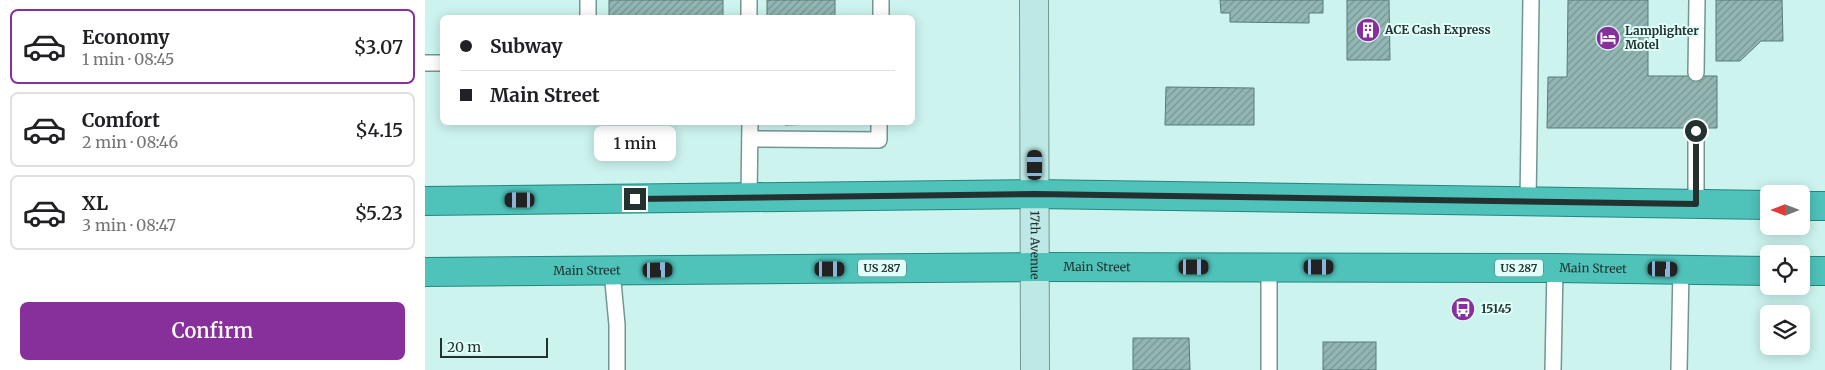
<!DOCTYPE html>
<meta charset="utf-8">
<style>
body{margin:0;font-family:Merriweather,serif;background:#f6f6f6;color:#202124;height:100vh;display:flex;flex-direction:column;font-size:19px;white-space:nowrap}
*{box-sizing:border-box;margin:0}
p{font-size:16px;color:#757577}
.icon{flex:none;width:28px;height:28px;fill:none;stroke:currentColor;stroke-width:2;stroke-linecap:round;stroke-linejoin:round}
.map{position:relative;flex:1;overflow:hidden}
.sheet{display:flex;flex-direction:column;background:#fff;width:425px}
.sheet>*{flex:none}
.guide{position:absolute;left:15px;top:15px;width:475px;height:110px;border-radius:8px;box-shadow:0 2px 12px #0003;display:grid;align-content:center;height:110px;padding:0 20px;background:#fff}
.needle{width:32px;rotate:270deg}
.tools{position:absolute;left:1335px;top:185px;display:grid;gap:10px}
.tools a{display:grid;place-items:center;width:50px;height:50px;border-radius:8px;background:#fff;box-shadow:0 2px 12px #0003;font-size:25px}
.scale{position:absolute;left:15px;bottom:12px;width:108px;box-sizing:border-box;padding-left:5px;border:2px solid #233230;border-top:0;font-size:14px;line-height:18px;white-space:nowrap;color:#233230;-webkit-text-stroke:4px #e0fffb;paint-order:stroke}
.end{position:absolute;width:22px;height:22px;margin:-11px;border:6px solid #233230;background:#fff;box-shadow:0 0 0 2px #fff}
.from{border-radius:50%}
.bubble{position:absolute;height:35px;border-radius:8px;background:#fff;box-shadow:0 2px 12px #0003;font-size:16px;font-weight:600;line-height:35px;text-align:center}
.car{position:absolute;width:15px;height:30px;margin:-15px -8px;border-radius:6px;box-shadow:0 0 4px 1px #0007;background:linear-gradient(#222 24%,#8ab4d8 0 40%,#222 0 76%,#8ab4d8 0 86%,#222 0)}
.guide b{display:flex;align-items:center;gap:18px;height:48px;font-size:19px}
.guide b+b{border-top:1px solid #e0e0e0}
.guide i{width:12px;height:12px;background:#202124}
ul{padding:9px 0 0;list-style:none}
li{display:flex;align-items:center;gap:15px;height:75px;margin:0 10px 8px;padding:0 10px;border:2px solid #e0e0e0;border-radius:8px}
li div{flex:1}
li b{display:block;font-size:19px}
li em{font-style:normal;font-weight:600}
li.on{border-color:#872f9b}
li>.icon{width:45px;height:45px;stroke-width:1.5}
.button{display:flex;gap:10px;margin-top:auto;padding:10px 20px}
.button a{flex:1;height:58px;border-radius:8px;background:#872f9b;color:#fff;font-size:20px;font-weight:600;line-height:58px;text-align:center}
main{display:flex;flex:1;min-height:0}
.map>svg:first-child{display:block}
</style>
<main>
<section class="sheet">
<ul>
<li class="on"><svg class="icon" aria-label="car" viewBox="0 0 24 24"><path d="M5 17H2v-5l4-1 3-4h7l3 4 3 1v5h-3M9 17h6M6 11h13"/><circle cx="7" cy="17" r="2"/><circle cx="17" cy="17" r="2"/></svg><div><b>Economy</b><p>1 min · 08:45</p></div><em>$3.07</em></li>
<li><svg class="icon" aria-label="car" viewBox="0 0 24 24"><path d="M5 17H2v-5l4-1 3-4h7l3 4 3 1v5h-3M9 17h6M6 11h13"/><circle cx="7" cy="17" r="2"/><circle cx="17" cy="17" r="2"/></svg><div><b>Comfort</b><p>2 min · 08:46</p></div><em>$4.15</em></li>
<li><svg class="icon" aria-label="car" viewBox="0 0 24 24"><path d="M5 17H2v-5l4-1 3-4h7l3 4 3 1v5h-3M9 17h6M6 11h13"/><circle cx="7" cy="17" r="2"/><circle cx="17" cy="17" r="2"/></svg><div><b>XL</b><p>3 min · 08:47</p></div><em>$5.23</em></li>
</ul>
<div class="button"><a>Confirm</a></div>
</section>
<div class="map">
<svg width="1400" height="370" viewBox="0 0 1400 370">
<defs>
<pattern id="building-hatch" width="6" height="6" patternUnits="userSpaceOnUse" patternTransform="scale(1.25)"><rect width="6" height="6" fill="#92b7b3"/><path d="M-1 1l2-2M0 6l6-6M5 7l2-2" fill="none" stroke="#779592"/></pattern>
</defs>
<rect width="100%" height="100%" fill="#ccf3ee"/>
<!-- building -->
<g fill="url(#building-hatch)" stroke="#587b77">
<rect x="184" y="0" width="114" height="18"/>
<rect x="342" y="0" width="68" height="18"/>
<path d="M795 0H898V13H884V23L805 22V13H796Z"/>
<path d="M922 0H964L965 60H922Z"/>
<path d="M1143 0H1223V76H1292V128H1122L1123 77H1142Z"/>
<path d="M1291 0H1357L1358 41H1336L1315 61H1291Z"/>
<path d="M741 87 829 88V125H740Z"/>
<path d="M360 122H425V123L360 125Z"/>
<path d="M708 338H764L765 370H708Z"/>
<rect x="898" y="342" width="53" height="28"/>
</g>
<g fill="none" stroke-linecap="round" stroke-linejoin="round">
<!-- service casing -->
<g stroke="#729792" stroke-width="18">
<g id="service">
<path d="M163 0V18"/>
<path d="M324 0V18"/>
<path d="M456 18V0"/>
<path d="M0 63H18"/>
<path d="M1271 73 1272 0"/>
<path d="M325 139 454 140V122"/>
<path d="M324 198 325 122"/>
<path d="M1103 202 1106 0"/>
<path d="M1271 204V131"/>
<path d="M844 267V370"/>
<path d="M187 271 192 325V370"/>
<path d="M1128 370 1130 268"/>
<path d="M1254 370 1256 270"/>
</g>
</g>
<!-- secondary casing -->
<g stroke="#729792" stroke-width="30">
<g id="secondary">
<path id="s1" d="M609 0 610 370"/>
</g>
</g>
<!-- trunk casing -->
<g stroke="#23867f" stroke-width="30">
<g id="trunk">
<path d="M0 201 610 194 1344 205"/>
<path d="M1376 206H1400"/>
<path d="M1376 271H1400"/>
<path id="s2" d="M0 272 609 267 1130 268 1344 271"/>
</g>
</g>
<!-- service -->
<use href="#service" stroke="#fff" stroke-width="15"/>
<!-- secondary -->
<use href="#secondary" stroke="#bde8e5" stroke-width="28"/>
<!-- trunk -->
<use href="#trunk" stroke="#4fc2ba" stroke-width="28"/>
</g>
<g fill="none" stroke-linecap="round" stroke-linejoin="round">
<!-- route -->
<path stroke="#233230" stroke-width="6" d="M210 199 610 194 1271 204V131"/>
</g>
<!-- icons -->
<defs>
<g id="building-disc" transform="scale(1.25)"><circle r="9.5" fill="#872f9b" stroke="#e0fffb"/><path d="M-4-6H4V6H1V3H-1V6H-4ZM-2.5-4.3h1.7v1.8h-1.7ZM.8-4.3h1.7v1.8H.8ZM-2.5-1h1.7V.8h-1.7ZM.8-1h1.7V.8H.8Z" fill="#fff"/></g>
<g id="hotel-disc" transform="scale(1.25)"><circle r="9.5" fill="#872f9b" stroke="#e0fffb"/><path d="M-6-4.5h1.5V1H6V5H4.5V3h-9V5H-6ZM-4 0a1.8 1.8 0 1 1 3.6 0ZM.5 0V-2.5h3Q6-2.5 6 0Z" fill="#fff"/></g>
<g id="bus-disc" transform="scale(1.25)"><circle r="9.5" fill="#872f9b" stroke="#e0fffb"/><path d="M-5-6H5V4H4V6H2V4H-2V6H-4V4H-5ZM-3.5-4V0h7V-4ZM-3.5 1.2v1.5H-2V1.2ZM2 1.2v1.5H3.5V1.2Z" fill="#fff"/></g>
</defs>
<g fill-rule="evenodd">
<use href="#building-disc" x="943" y="30"/>
<use href="#hotel-disc" x="1183" y="38"/>
<use href="#bus-disc" x="1038" y="309"/>
</g>
<g text-anchor="middle" stroke-width="4" stroke-linejoin="round" paint-order="stroke">
<!-- shield labels -->
<g fill="#e0fffb" stroke="#5c706d" stroke-width="1">
<rect x="433" y="259.5" width="48" height="17" rx="4"/>
<rect x="1070" y="259.5" width="48" height="17" rx="4"/>
</g>
<g font-size="11" font-weight="bold" fill="#233230">
<text x="457" y="272">US 287</text>
<text x="1094" y="272">US 287</text>
</g>
<!-- poi labels -->
<g font-size="12" font-weight="bold" fill="#233230" stroke="#e0fffb" text-anchor="start">
<text x="960" y="34">ACE Cash Express</text>
<text x="1200" y="35">Lamplighter<tspan x="1200" dy="14">Motel</tspan></text>
<text x="1056" y="313">15145</text>
</g>
<!-- street labels -->
<g font-size="12" fill="#233230" stroke="#e0fffb">
<text dy="4" stroke="none"><textPath href="#s1" startOffset="245">17th Avenue</textPath></text>
<text dy="4" stroke="none"><textPath href="#s2" startOffset="672">Main Street</textPath></text>
<text dy="4" stroke="none"><textPath href="#s2" startOffset="1168">Main Street</textPath></text>
<text dy="4" stroke="none"><textPath href="#s2" startOffset="162">Main Street</textPath></text>
</g>
</g>
</svg>
<div class="tools">
<a><svg class="needle" viewBox="-14 -14 28 28"><path d="M0-13l5 13h-10z" fill="#e53935"/><path d="M0 13l5-13h-10z" fill="#757577"/></svg></a>
<a><svg class="icon" aria-label="locate" viewBox="0 0 24 24"><circle cx="12" cy="12" r="6"/><path d="M12 2v4M12 18v4M2 12h4M18 12h4"/></svg></a>
<a><svg class="icon" aria-label="layers" viewBox="0 0 24 24"><path d="M12 4l9 5-9 5-9-5zM3 14l9 5 9-5"/></svg></a>
</div>
<div class="scale">20 m</div>
<i class="end from" style="left:1271px;top:131px"></i>
<i class="end" style="left:210px;top:199px"></i>
<div class="bubble" style="left:169px;top:126px;width:82px">1 min</div>
<i class="car" style="left:610px;top:165px;rotate:0deg"></i>
<i class="car" style="left:95px;top:200px;rotate:270deg"></i>
<i class="car" style="left:769px;top:267px;rotate:90deg"></i>
<i class="car" style="left:894px;top:267px;rotate:90deg"></i>
<i class="car" style="left:405px;top:269px;rotate:90deg"></i>
<i class="car" style="left:1238px;top:269px;rotate:91deg"></i>
<i class="car" style="left:233px;top:270px;rotate:89deg"></i>
<div class="guide">
<b><i class="from"></i>Subway</b>
<b><i></i>Main Street</b>
</div>
</div>
</main>
